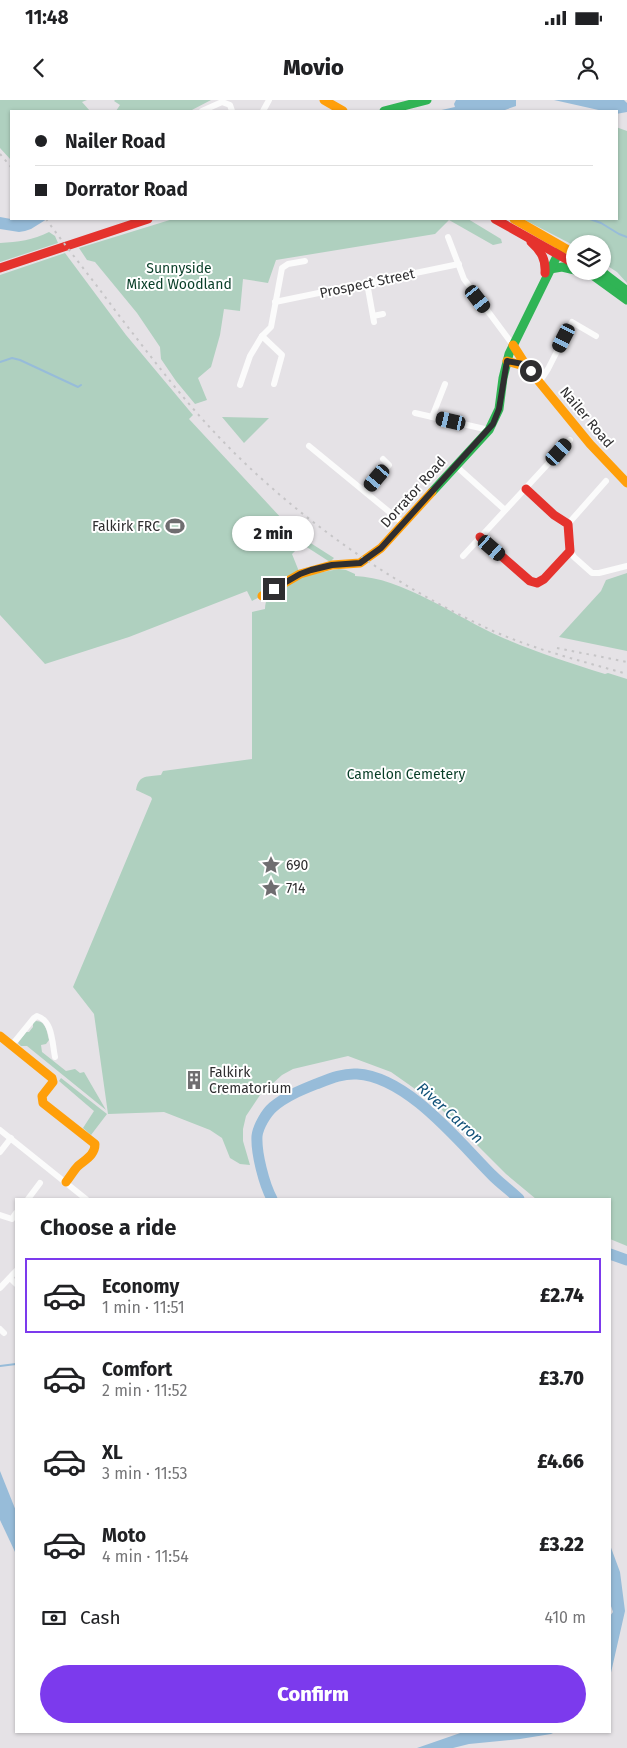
<!DOCTYPE html>
<meta charset="utf-8">
<style>
body{margin:0;font-family:"Fira Sans",sans-serif;background:#f2f2f2;color:#202124;height:100vh;display:flex;flex-direction:column;font-size:19px;white-space:nowrap}
*{box-sizing:border-box;margin:0}
p{font-size:16px;color:#757577}
.icon{flex:none;width:28px;height:28px;fill:none;stroke:currentColor;stroke-width:2;stroke-linecap:round;stroke-linejoin:round}
.map{position:relative;flex:1;overflow:hidden}
.drawer{position:absolute;left:15px;top:1098px;width:596px;height:535px;display:flex;flex-direction:column;background:#fff;border-radius:0px;box-shadow:0 1px 4px #0004}
.drawer>*{flex:none}
.guide{position:absolute;left:10px;top:10px;width:608px;height:110px;border-radius:0px;box-shadow:0 1px 4px #0004;display:grid;align-content:center;height:110px;padding:0 25px;background:#fff}
.buttons{position:absolute;left:566px;top:135px;display:grid;gap:10px}
.buttons a{display:grid;place-items:center;width:45px;height:45px;border-radius:50%;background:#fff;box-shadow:0 1px 4px #0004;font-size:25px}
.end{position:absolute;width:22px;height:22px;margin:-11px;border:6px solid #2f2e30;background:#fff;box-shadow:0 0 0 2px #fff}
.from{border-radius:50%}
.bubble{position:absolute;height:35px;border-radius:18px;background:#fff;box-shadow:0 1px 4px #0004;font-size:16px;font-weight:800;line-height:35px;text-align:center}
.car{position:absolute;width:15px;height:30px;margin:-15px -8px;border-radius:6px;box-shadow:0 0 4px 1px #0007;background:linear-gradient(#222 24%,#8ab4d8 0 40%,#222 0 76%,#8ab4d8 0 86%,#222 0)}
.guide b{display:flex;align-items:center;gap:18px;height:48px;font-size:19px}
.guide b+b{border-top:1px solid #e0e0e0}
.guide i{width:12px;height:12px;background:#202124}
ul{padding:0;list-style:none}
li{display:flex;align-items:center;gap:15px;height:75px;margin:0 10px 8px;padding:0 15px;border:2px solid transparent;border-radius:0px}
li div{flex:1}
li b{display:block;font-size:19px}
li em{font-style:normal;font-weight:800}
li.selected{border-color:#7c3aed}
li>.icon{width:45px;height:45px;stroke-width:1.5}
h2{padding:0 25px;font-size:22px;line-height:60px}
.pay{display:flex;align-items:center;gap:12px;height:55px;padding:0 25px;font-size:19px}
.pay p{margin-inline-start:auto}
.button{display:flex;gap:10px;margin-top:auto;padding:10px 25px}
.button a{flex:1;height:58px;border-radius:30px;background:#7c3aed;color:#fff;font-size:20px;font-weight:800;line-height:58px;text-align:center}
.status{display:flex;justify-content:space-between;align-items:center;height:35px;padding:0 25px;background:#fff;direction:ltr}
.status svg{height:14px;fill:currentColor}
header{display:flex;justify-content:space-between;align-items:center;height:65px;padding:0 25px;background:#fff;font-size:22px;font-weight:800}
.map>svg:first-child{display:block}
</style>
<div class="status"><b>11:48</b><svg viewBox="0 0 49 12"><path d="M0 12V9h3v3zM5 12V6h3v6zM10 12V3h3v9zM15 12V0h3v12zM26 1h20v11H26zM47 4h2v5h-2z"/></svg></div>
<header><svg class="icon" aria-label="back" viewBox="0 0 24 24"><path d="M15 5l-7 7 7 7"/></svg>Movio<svg class="icon" aria-label="person" viewBox="0 0 24 24"><circle cx="12" cy="8" r="4"/><path d="M4 21q1-7 8-7t8 7"/></svg></header>
<div class="map">
<svg width="627" height="1648" viewBox="0 0 627 1648">
<rect width="100%" height="100%" fill="#e5e2e6"/>
<!-- green -->
<g fill="#afd0bf">
<path d="M0 0H87L82 2 90 11H11V60L0 48Z"/>
<path d="M115 0H211L190 11H116L120 5 114 1Z"/>
<path d="M616 27 627 31V183L617 172 603 163 602 144H575V146L523 119H616Z"/>
<path d="M173 119H468L501 139 502 143 493 145 449 120 435 134 276 160 268 183 243 179 240 211 224 209 220 235 211 267 198 278 207 300 195 304 176 281 161 259 160 247 137 213 95 162 87 160 79 148Z"/>
<path d="M49 132 55 136 58 143 0 162V143C18 142 33 140 49 132Z"/>
<path d="M65 153 126 235 193 315 189 319 283 420 309 442 334 458 330 462 302 444 292 454 300 474 252 501 247 491 129 537 45 564 0 515V175Z"/>
<path d="M222 317 269 318 244 343Z"/>
<path d="M339 469 346 470 355 474V476C401 477 458 518 501 537 535 552 570 563 605 574L608 573 627 579V1146L610 1139V1099H536L506 1074 435 1003 391 972 348 956 293 969 282 975 260 995 246 1016 243 1029V1041L250 1065 240 1064 230 1058 222 1038 210 1030 164 1012 108 1014 94 914 73 887 152 699 151 697 136 690C139 674 147 677 161 675L163 671 252 659V512L265 509C265 505 266 500 268 497 282 479 318 473 339 469Z"/>
<path d="M627 473V551L559 537 601 491 606 480Z"/>
<path d="M36 921C46 921 47 932 49 940L46 944 41 945 42 952 66 971 75 969 80 973 84 972 106 1010 27 946H21L18 943 26 932H29L33 927V923Z"/>
<path d="M61 978 107 1014 91 1035 83 1028 94 1011 59 981Z"/>
</g>
<!-- water -->
<g fill="#97bcd9">
<path d="M456 0H516V6L502 11H437L455 7 454 4Z"/>
<path d="M554 0H624L627 3V12L616 14V11H603Z"/>
<path d="M0 117 11 119H47L31 129 25 131 19 132 0 129Z"/>
<path d="M0 1371 16 1411V1454L0 1420Z"/>
<path d="M610 1445 620 1472 625 1511 610 1577V1516L613 1512 610 1503Z"/>
<path d="M466 1631H557L551 1634 520 1639 469 1644 453 1648H417Z"/>
</g>
<g fill="none" stroke-linecap="round" stroke-linejoin="round">
<!-- stream -->
<g stroke="#97bcd9" stroke-width="2">
<path d="M590 119 601 123 619 134 627 137"/>
<path d="M0 262 12 258 20 260 78 287 81 285"/>
<path d="M0 1266 16 1264"/>
</g>
<!-- river -->
<g stroke="#97bcd9" stroke-width="11">
<path d="M272 1099C264 1084 256 1053 257 1036 258 1027 266 1013 273 1007 286 996 301 990 316 984 329 979 343 973 357 974 408 977 459 1042 493 1076 501 1084 511 1091 519 1099"/>
<path d="M610 1154 627 1160"/>
</g>
<!-- street -->
<g stroke="#fbfbfb" stroke-width="6">
<path d="M202 11 222 2 230 5 232 11"/>
<path d="M263 11 269 0"/>
<path d="M448 137 464 179 513 245"/>
<path d="M367 183 374 222"/>
<path d="M275 202 459 164"/>
<path d="M373 216 383 214"/>
<path d="M262 236 282 255 274 284"/>
<path d="M540 281 548 269 572 222 596 236"/>
<path d="M240 285 250 256 262 236 271 227 282 168 288 164 305 161"/>
<path d="M415 313 489 330"/>
<path d="M432 317 445 284"/>
<path d="M309 346 404 424"/>
<path d="M456 366 505 410"/>
<path d="M366 392 389 365 383 359"/>
<path d="M568 424 606 381"/>
<path d="M570 451 574 457 592 473H599L627 466"/>
<path d="M463 456 570 340"/>
<path d="M12 945 34 918 37 916C53 921 52 943 55 957"/>
<path d="M0 1030 86 1099"/>
<path d="M0 1052 11 1038"/>
<path d="M28 1099 40 1083"/>
<path d="M0 1115 12 1119 16 1113"/>
<path d="M10 1178 16 1184"/>
<path d="M0 1188 16 1171"/>
<path d="M0 1229 4 1233"/>
</g>
<!-- fast -->
<g stroke="#30b455" stroke-width="9">
<path d="M384 11 427 0"/>
<path d="M550 169 562 167 575 170"/>
<path d="M587 171 627 200"/>
<path d="M601 171 627 191"/>
<path d="M432 392 489 330 499 309 503 278 509 254 560 150"/>
</g>
<!-- slow -->
<g stroke="#ff9f0a" stroke-width="9">
<path d="M324 0 343 11"/>
<path d="M514 119 575 154"/>
<path d="M513 245 527 267"/>
<path d="M507 261 527 267 590 344 627 383"/>
<path d="M262 496 300 474 332 465 360 463 381 448 432 392"/>
<path d="M0 936 52 978 53 982 42 996 43 1003 95 1044C95 1055 86 1059 78 1066 74 1070 70 1077 66 1082"/>
</g>
<!-- jam -->
<g stroke="#e5322d" stroke-width="9">
<path d="M495 119 575 164"/>
<path d="M531 142C541 151 546 159 545 173"/>
<path d="M0 168 148 119"/>
<path d="M480 437 530 481 537 483 544 479 570 451 568 424 554 415 526 389"/>
</g>
<!-- rail -->
<g stroke="#c6c5c7" stroke-width="2" stroke-dasharray="2.5 5" stroke-linecap="butt">
<path d="M0 54 11 67"/>
<path d="M46 119C69 151 94 181 117 213 149 254 180 296 216 334 293 416 391 484 493 531 536 550 582 561 627 574"/>
<path d="M557 548 627 562"/>
</g>
</g>
<g fill="none" stroke-linecap="round" stroke-linejoin="round">
<!-- route -->
<path stroke="#2f2e30" stroke-width="6" d="M274 489 300 474 311 470 332 465 360 463 381 448 493 324 499 309 507 261 523 264 531 271"/>
</g>
<!-- icons -->
<defs>
<g id="stadium-bare" transform="scale(1.5)"><path d="M0-5a6.5 5 0 1 0 0 10a6.5 5 0 1 0 0-10ZM-3.5-1.8h7v3.6h-7Z" fill="#6f6d70" stroke="#fff" stroke-width="2.5" paint-order="stroke"/></g>
<g id="sight-bare" transform="scale(1.5)"><path d="M0-6L1.8-2.2L6-1.7L2.9 1.2L3.7 5.4L0 3.3L-3.7 5.4L-2.9 1.2L-6-1.7L-1.8-2.2Z" fill="#6f6d70" stroke="#fff" stroke-width="2.5" paint-order="stroke"/></g>
<g id="building-bare" transform="scale(1.5)"><path d="M-4-6H4V6H1V3H-1V6H-4ZM-2.5-4.3h1.7v1.8h-1.7ZM.8-4.3h1.7v1.8H.8ZM-2.5-1h1.7V.8h-1.7ZM.8-1h1.7V.8H.8Z" fill="#6f6d70" stroke="#fff" stroke-width="2.5" paint-order="stroke"/></g>
</defs>
<g fill-rule="evenodd">
<use href="#stadium-bare" x="175" y="426"/>
<use href="#sight-bare" x="271" y="765"/>
<use href="#sight-bare" x="271" y="788"/>
<use href="#building-bare" x="194" y="980"/>
</g>
<g text-anchor="middle" stroke-width="4" stroke-linejoin="round" paint-order="stroke">
<!-- park labels -->
<g font-size="14" fill="#083d27" stroke="#fff">
<text x="179" y="173">Sunnyside<tspan x="179" dy="16">Mixed Woodland</tspan></text>
<text x="406" y="679">Camelon Cemetery</text>
</g>
<!-- street labels -->
<g font-size="14" fill="#2f2e30" stroke="#fff">
<text transform="translate(367 183) rotate(-12)" y="5">Prospect Street</text>
<text transform="translate(587 317) rotate(50)" y="5">Nailer Road</text>
<text transform="translate(413 392) rotate(-48)" y="5">Dorrator Road</text>
</g>
<!-- poi labels -->
<g font-size="14" fill="#2f2e30" stroke="#fff" text-anchor="start">
<text x="160" y="431" text-anchor="end">Falkirk FRC</text>
<text x="286" y="770">690</text>
<text x="286" y="793">714</text>
<text x="209" y="977">Falkirk<tspan x="209" dy="16">Crematorium</tspan></text>
</g>
<!-- water labels -->
<g font-size="15" font-style="italic" fill="#0f5077" stroke="#fff">
<text transform="translate(450 1013) rotate(42)" y="5">River Carron</text>
</g>
</g>
</svg>
<div class="buttons">
<a><svg class="icon" aria-label="layers" viewBox="0 0 24 24"><path d="M12 4l9 5-9 5-9-5zM3 14l9 5 9-5"/></svg></a>
</div>
<i class="end from" style="left:531px;top:271px"></i>
<i class="end" style="left:274px;top:489px"></i>
<div class="bubble" style="left:232px;top:416px;width:82px">2 min</div>
<i class="car" style="left:478px;top:199px;rotate:142deg"></i>
<i class="car" style="left:564px;top:238px;rotate:207deg"></i>
<i class="car" style="left:451px;top:321px;rotate:283deg"></i>
<i class="car" style="left:559px;top:352px;rotate:42deg"></i>
<i class="car" style="left:377px;top:378px;rotate:220deg"></i>
<i class="car" style="left:492px;top:448px;rotate:131deg"></i>
<div class="guide">
<b><i class="from"></i>Nailer Road</b>
<b><i></i>Dorrator Road</b>
</div>
<section class="drawer">
<h2>Choose a ride</h2>
<ul>
<li class="selected"><svg class="icon" aria-label="car" viewBox="0 0 24 24"><path d="M5 17H2v-5l4-1 3-4h7l3 4 3 1v5h-3M9 17h6M6 11h13"/><circle cx="7" cy="17" r="2"/><circle cx="17" cy="17" r="2"/></svg><div><b>Economy</b><p>1 min · 11:51</p></div><em>£2.74</em></li>
<li><svg class="icon" aria-label="car" viewBox="0 0 24 24"><path d="M5 17H2v-5l4-1 3-4h7l3 4 3 1v5h-3M9 17h6M6 11h13"/><circle cx="7" cy="17" r="2"/><circle cx="17" cy="17" r="2"/></svg><div><b>Comfort</b><p>2 min · 11:52</p></div><em>£3.70</em></li>
<li><svg class="icon" aria-label="car" viewBox="0 0 24 24"><path d="M5 17H2v-5l4-1 3-4h7l3 4 3 1v5h-3M9 17h6M6 11h13"/><circle cx="7" cy="17" r="2"/><circle cx="17" cy="17" r="2"/></svg><div><b>XL</b><p>3 min · 11:53</p></div><em>£4.66</em></li>
<li><svg class="icon" aria-label="car" viewBox="0 0 24 24"><path d="M5 17H2v-5l4-1 3-4h7l3 4 3 1v5h-3M9 17h6M6 11h13"/><circle cx="7" cy="17" r="2"/><circle cx="17" cy="17" r="2"/></svg><div><b>Moto</b><p>4 min · 11:54</p></div><em>£3.22</em></li>
</ul>
<div class="pay"><svg class="icon" aria-label="cash" viewBox="0 0 24 24"><path d="M3 7h18v10H3z"/><circle cx="12" cy="12" r="2"/></svg>Cash<p>410 m</p></div>
<div class="button"><a>Confirm</a></div>
</section>
</div>
